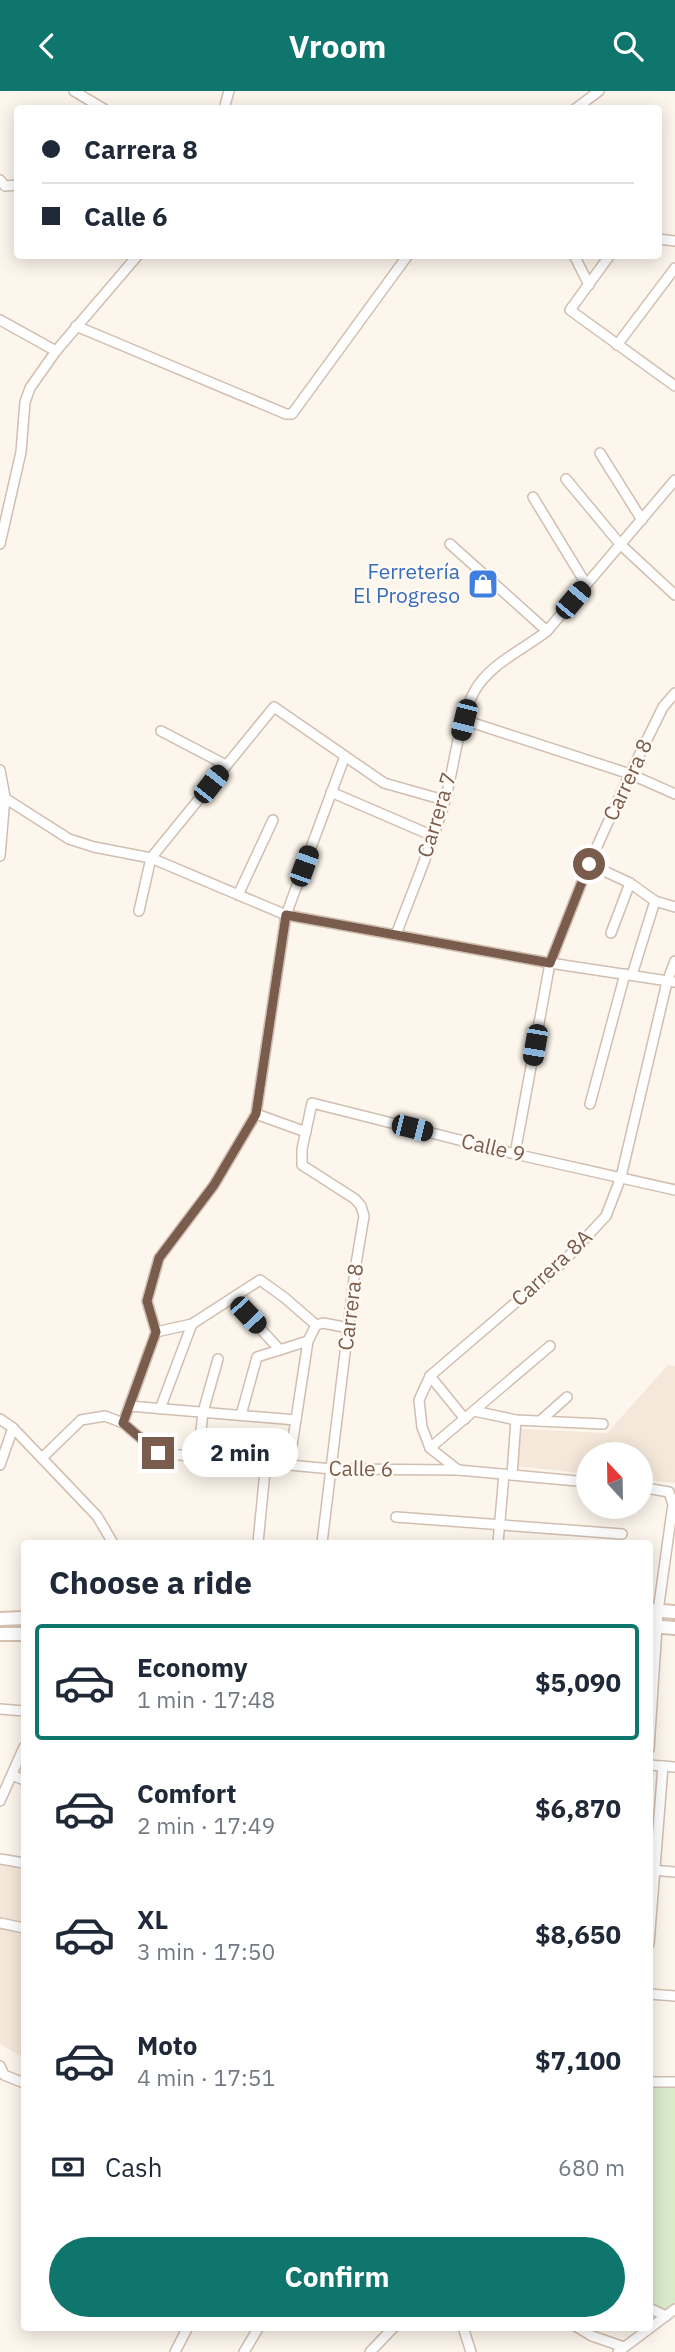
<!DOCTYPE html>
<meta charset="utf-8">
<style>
body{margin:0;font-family:"IBM Plex Sans",sans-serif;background:#f2f2f3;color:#1f2937;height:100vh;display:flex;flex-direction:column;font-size:26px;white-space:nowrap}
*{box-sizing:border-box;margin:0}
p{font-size:23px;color:#747a83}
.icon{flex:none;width:38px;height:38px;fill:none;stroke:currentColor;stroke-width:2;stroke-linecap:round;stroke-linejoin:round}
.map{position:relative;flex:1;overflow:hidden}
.sheet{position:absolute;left:21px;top:1449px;width:632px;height:791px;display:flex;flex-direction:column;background:#fff;border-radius:7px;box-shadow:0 4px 18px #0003}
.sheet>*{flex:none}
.hud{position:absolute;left:14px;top:14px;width:648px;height:154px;border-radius:7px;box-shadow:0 4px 18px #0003;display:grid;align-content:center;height:154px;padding:0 28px;background:#fff}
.needle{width:46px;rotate:338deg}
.tools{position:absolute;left:576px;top:1351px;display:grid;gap:14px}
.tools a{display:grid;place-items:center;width:77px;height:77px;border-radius:50%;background:#fff;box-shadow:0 4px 18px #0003;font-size:35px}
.end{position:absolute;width:32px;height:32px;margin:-16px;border:9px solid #7a5c4d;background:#fff;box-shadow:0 0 0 4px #fff}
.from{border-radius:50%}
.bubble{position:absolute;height:49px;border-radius:24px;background:#fff;box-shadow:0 4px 18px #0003;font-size:23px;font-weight:800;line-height:49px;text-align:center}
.car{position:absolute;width:21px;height:42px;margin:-21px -10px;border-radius:9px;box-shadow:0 0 5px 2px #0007;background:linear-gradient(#222 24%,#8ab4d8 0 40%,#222 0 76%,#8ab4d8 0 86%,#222 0)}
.hud b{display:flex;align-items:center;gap:24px;height:66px;font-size:26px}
.hud b+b{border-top:2px solid #e0e1e3}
.hud i{width:18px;height:18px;background:#1f2937}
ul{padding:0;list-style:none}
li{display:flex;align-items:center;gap:21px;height:116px;margin:0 14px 10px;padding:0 14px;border:4px solid transparent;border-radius:7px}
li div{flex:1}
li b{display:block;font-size:26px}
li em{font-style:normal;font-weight:800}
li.selected{border-color:#0f766e}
li>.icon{width:63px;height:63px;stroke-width:1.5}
h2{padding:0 28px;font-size:32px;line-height:84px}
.pay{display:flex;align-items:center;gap:18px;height:77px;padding:0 28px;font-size:26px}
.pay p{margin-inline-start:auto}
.action{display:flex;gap:14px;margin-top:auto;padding:14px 28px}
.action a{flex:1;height:80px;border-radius:42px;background:#0f766e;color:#fff;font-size:28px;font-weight:800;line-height:80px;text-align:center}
header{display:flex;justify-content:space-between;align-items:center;height:91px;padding:0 28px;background:#0f766e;color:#fff;font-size:32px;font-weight:800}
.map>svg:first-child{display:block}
</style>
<header><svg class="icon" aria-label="back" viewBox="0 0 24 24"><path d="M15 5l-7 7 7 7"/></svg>Vroom<svg class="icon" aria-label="search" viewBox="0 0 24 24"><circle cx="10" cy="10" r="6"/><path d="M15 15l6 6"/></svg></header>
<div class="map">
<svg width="675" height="2261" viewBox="0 0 675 2261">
<rect width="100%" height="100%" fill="#fdf6ec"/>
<!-- residential -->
<g fill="#f5e8da">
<path d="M668 1274 675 1275V1392L641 1389 640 1363H588V1383L517 1375 520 1338 607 1342Z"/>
<path d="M0 1763 24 1769V1967L0 1953Z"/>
</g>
<!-- green -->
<path fill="#d8ecc9" d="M649 1992 675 1993V2217L666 2225 649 2209Z"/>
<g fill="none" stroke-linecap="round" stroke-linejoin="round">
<!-- street casing -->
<g stroke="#d1beb0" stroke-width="12">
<g id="street">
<path d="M74 0 104 18"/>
<path d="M224 18 229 0"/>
<path d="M575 18 599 0"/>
<path d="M0 89 5 95 18 94"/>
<path d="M658 148 675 150"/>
<path d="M574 164 589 194"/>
<path d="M610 164 570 219 675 295"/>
<path d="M0 229 56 260"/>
<path d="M76 235 286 323H292L408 164"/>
<path d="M617 254 675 177"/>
<path d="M600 362 642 429"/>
<path d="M566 388 620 453 675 504"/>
<path d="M533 406 586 493"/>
<path d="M0 453 21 361 25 311 30 297 56 260 138 164"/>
<path d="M450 453 547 540"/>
<path d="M464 629 630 683 675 703"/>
<path d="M161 640 226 674"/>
<path d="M0 679 5 706 0 765"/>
<path d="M331 701 433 745"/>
<path d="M0 704 69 748 94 756 151 767 286 824 550 872 675 891"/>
<path d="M589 773 630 792 655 810 675 816"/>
<path d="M238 804 273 729"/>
<path d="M139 820 151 767 274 616 384 692 444 709"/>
<path d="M611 842 630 792"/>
<path d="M396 844C412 800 432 755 445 709 455 674 457 634 474 601 489 573 523 559 547 540L675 389"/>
<path d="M632 884 655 810"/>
<path d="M590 1013 625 883"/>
<path d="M256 1023 306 1041"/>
<path d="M515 1063 550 872 589 773 630 683 663 616 675 602"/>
<path d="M232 1207 280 1259"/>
<path d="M316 1234 323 1232 349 1237"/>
<path d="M156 1241 147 1210 159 1167 214 1094 256 1023 286 824 345 665"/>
<path d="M430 1285 465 1328"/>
<path d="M129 1315 296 1329"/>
<path d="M160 1318 192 1233"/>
<path d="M474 1320 516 1329 603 1333"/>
<path d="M241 1324 257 1266 308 1250"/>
<path d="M0 1328 13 1337 97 1425 113 1452"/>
<path d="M540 1330 567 1306"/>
<path d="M123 1332 156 1241 192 1233 260 1189 285 1207 316 1234"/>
<path d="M430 1357 550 1255"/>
<path d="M43 1366 81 1329 105 1325 123 1332 158 1362 332 1378 458 1379 588 1391"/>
<path d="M198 1367 203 1321 218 1268"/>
<path d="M0 1374 13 1337"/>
<path d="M289 1374 308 1250 316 1234"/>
<path d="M458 1379 430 1357 422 1336 419 1309 430 1285 563 1171 606 1125 621 1086 667 891 675 870"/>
<path d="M512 1384 516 1329"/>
<path d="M640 1396 669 1401 673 1413 658 1520 649 1658"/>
<path d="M396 1426 622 1443"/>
<path d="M258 1452 265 1380"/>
<path d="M322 1452 355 1179 364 1125 361 1115 355 1108 302 1074V1058L312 1012 515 1063 675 1099"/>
<path d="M498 1452 504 1383"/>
<path d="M0 1618 24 1620"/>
<path d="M649 1674 675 1676"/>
<path d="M12 1684 24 1689"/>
<path d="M0 1710 24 1656"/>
<path d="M0 1768 24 1772"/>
<path d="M652 1779 675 1781"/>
<path d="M0 1832 24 1837"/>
<path d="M649 1853 663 1675"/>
<path d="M649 1903 675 1905"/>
<path d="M0 1975 4 1984 24 1992"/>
<path d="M649 1991H675"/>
<path d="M649 2217 666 2225"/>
<path d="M463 2236 471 2261"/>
<path d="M577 2236 592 2245 624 2256"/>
<path d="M175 2261 188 2236"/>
<path d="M244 2261 259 2236"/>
<path d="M370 2261 394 2236"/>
<path d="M618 2261 675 2218"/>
</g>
</g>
<!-- secondary casing -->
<g stroke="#d6c0b0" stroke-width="16">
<g id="secondary">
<path d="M649 1519 675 1521"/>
<path d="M0 1528 24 1527"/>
<path d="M649 1535 675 1537"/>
<path d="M0 1543H24"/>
</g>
</g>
<!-- street -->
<use href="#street" stroke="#fff" stroke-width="9"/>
<!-- secondary -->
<use href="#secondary" stroke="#fff" stroke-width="12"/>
</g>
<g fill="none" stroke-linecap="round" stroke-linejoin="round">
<!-- route -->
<path stroke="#7a5c4d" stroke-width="9" d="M158 1362 123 1332 156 1241 147 1210 159 1167 214 1094 256 1023 286 824 550 872 589 773"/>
</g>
<!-- icons -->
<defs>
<g id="shop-square" transform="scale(1.575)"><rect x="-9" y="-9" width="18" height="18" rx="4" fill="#3f7fe0" stroke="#fffaf3"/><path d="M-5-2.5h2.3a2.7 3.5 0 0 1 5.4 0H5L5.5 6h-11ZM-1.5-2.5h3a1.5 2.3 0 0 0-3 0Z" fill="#fff"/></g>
</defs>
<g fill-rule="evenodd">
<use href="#shop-square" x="483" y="493"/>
</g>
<g text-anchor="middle" stroke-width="5" stroke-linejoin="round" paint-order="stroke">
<!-- shop labels -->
<g font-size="21" fill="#366cbe" stroke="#fffaf3" text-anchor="end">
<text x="460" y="488">Ferretería<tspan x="460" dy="24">El Progreso</tspan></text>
</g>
<!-- street labels -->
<g font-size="21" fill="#7a5c4d" stroke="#fffaf3">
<text transform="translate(628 689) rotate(-65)" y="7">Carrera 8</text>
<text transform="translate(437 724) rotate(-73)" y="7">Carrera 7</text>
<text transform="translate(493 1057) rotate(13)" y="7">Calle 9</text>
<text transform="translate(552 1177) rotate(-43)" y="7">Carrera 8A</text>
<text transform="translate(351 1216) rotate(-83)" y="7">Carrera 8</text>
<text transform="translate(361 1378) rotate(1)" y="7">Calle 6</text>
</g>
</g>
</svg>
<div class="tools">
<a><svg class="needle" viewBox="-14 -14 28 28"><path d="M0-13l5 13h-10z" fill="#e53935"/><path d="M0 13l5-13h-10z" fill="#747a83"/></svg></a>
</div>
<i class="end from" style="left:589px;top:773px"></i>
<i class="end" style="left:158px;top:1362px"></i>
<div class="bubble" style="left:182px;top:1337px;width:116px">2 min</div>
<i class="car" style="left:573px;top:509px;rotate:40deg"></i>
<i class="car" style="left:464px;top:629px;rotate:194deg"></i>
<i class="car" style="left:211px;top:693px;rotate:38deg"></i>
<i class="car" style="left:304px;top:775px;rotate:20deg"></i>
<i class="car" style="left:535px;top:954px;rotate:190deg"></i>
<i class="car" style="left:412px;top:1037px;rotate:104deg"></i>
<i class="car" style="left:248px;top:1224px;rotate:137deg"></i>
<div class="hud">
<b><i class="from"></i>Carrera 8</b>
<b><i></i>Calle 6</b>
</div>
<section class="sheet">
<h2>Choose a ride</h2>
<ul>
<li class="selected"><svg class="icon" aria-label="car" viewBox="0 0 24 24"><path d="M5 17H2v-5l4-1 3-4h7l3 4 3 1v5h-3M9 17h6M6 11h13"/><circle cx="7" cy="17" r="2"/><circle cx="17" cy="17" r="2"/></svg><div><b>Economy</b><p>1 min · 17:48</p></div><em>$5,090</em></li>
<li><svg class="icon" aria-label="car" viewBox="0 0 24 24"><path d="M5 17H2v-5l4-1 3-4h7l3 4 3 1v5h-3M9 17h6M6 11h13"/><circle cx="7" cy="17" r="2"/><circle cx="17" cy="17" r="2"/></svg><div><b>Comfort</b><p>2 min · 17:49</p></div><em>$6,870</em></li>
<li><svg class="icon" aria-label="car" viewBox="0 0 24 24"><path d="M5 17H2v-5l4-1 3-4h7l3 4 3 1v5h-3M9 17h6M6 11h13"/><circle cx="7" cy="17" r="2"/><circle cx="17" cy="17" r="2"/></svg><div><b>XL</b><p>3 min · 17:50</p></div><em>$8,650</em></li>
<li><svg class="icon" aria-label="car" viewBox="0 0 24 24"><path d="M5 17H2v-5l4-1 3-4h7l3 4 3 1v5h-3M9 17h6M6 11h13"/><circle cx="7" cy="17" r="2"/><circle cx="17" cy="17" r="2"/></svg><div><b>Moto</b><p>4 min · 17:51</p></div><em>$7,100</em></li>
</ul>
<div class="pay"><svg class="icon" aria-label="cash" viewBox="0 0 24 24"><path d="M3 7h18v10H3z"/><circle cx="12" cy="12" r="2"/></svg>Cash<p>680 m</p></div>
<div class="action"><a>Confirm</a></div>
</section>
</div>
